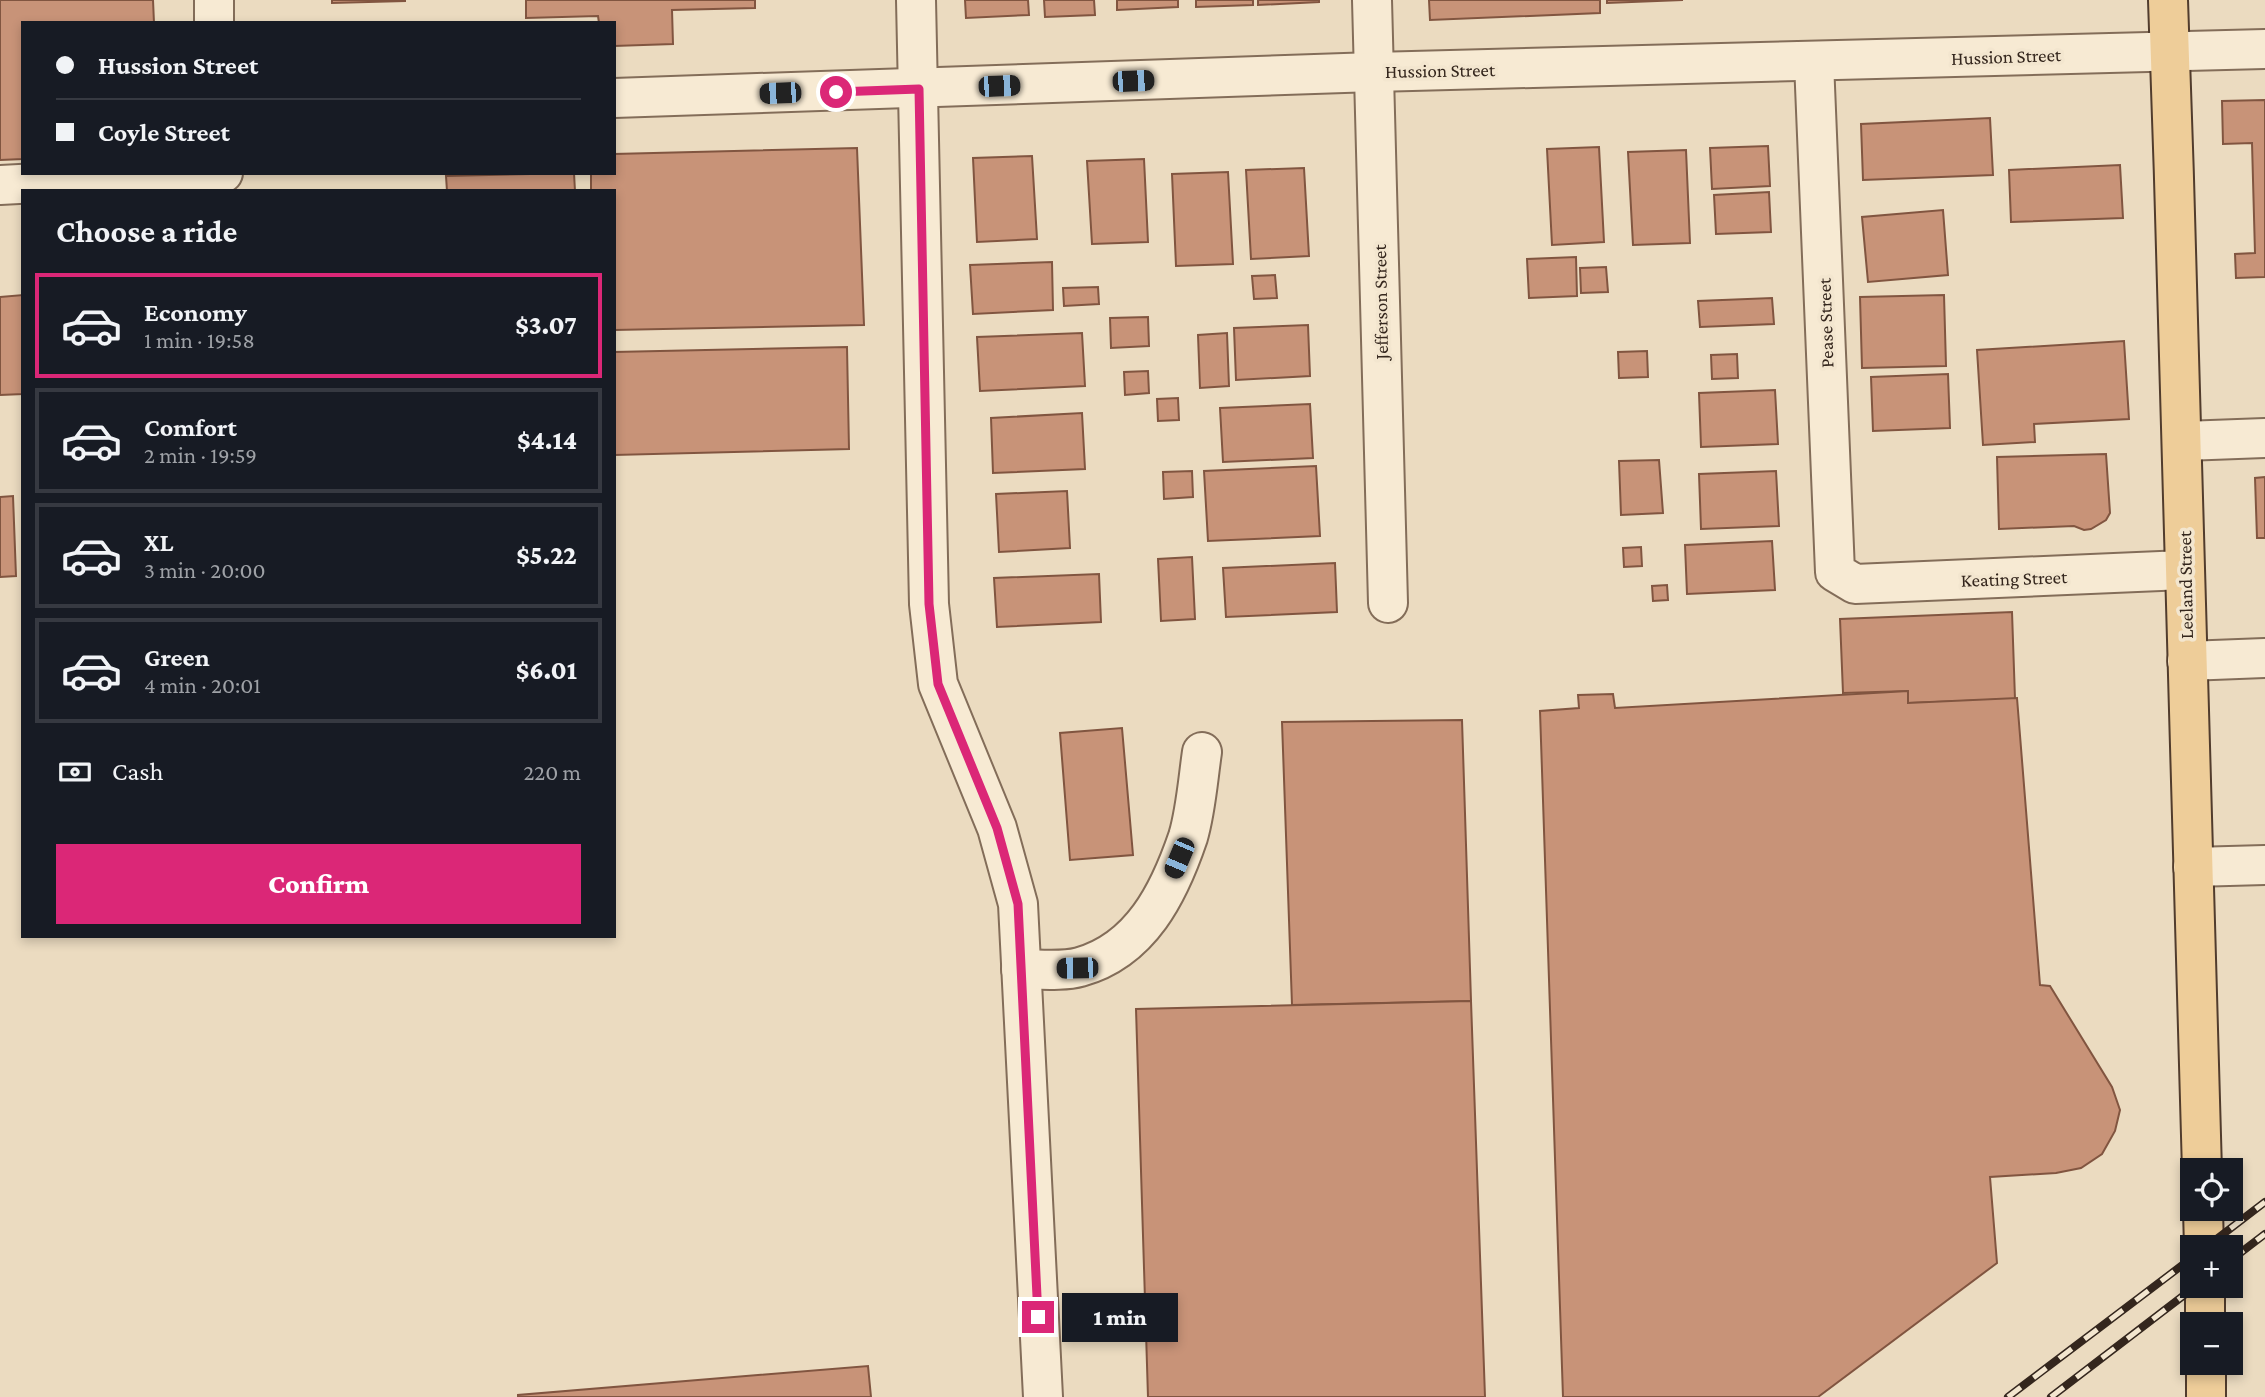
<!DOCTYPE html>
<meta charset="utf-8">
<style>
body{margin:0;font-family:"Crimson Pro",serif;background:#242831;color:#f1f3f6;height:100vh;display:flex;flex-direction:column;font-size:26px;white-space:nowrap}
*{box-sizing:border-box;margin:0}
p{font-size:23px;color:#9ea1a6}
.icon{flex:none;width:38px;height:38px;fill:none;stroke:currentColor;stroke-width:2;stroke-linecap:round;stroke-linejoin:round}
.map{position:relative;flex:1;overflow:hidden}
.sheet{position:absolute;left:21px;top:189px;width:595px;height:749px;display:flex;flex-direction:column;background:#171b24;border-radius:0px;box-shadow:0 4px 10px #0003}
.sheet>*{flex:none}
.top-card{position:absolute;left:21px;top:21px;width:595px;height:154px;border-radius:0px;box-shadow:0 4px 10px #0003;display:grid;align-content:center;height:154px;padding:0 35px;background:#171b24}
.fabs{position:absolute;left:2180px;top:1158px;display:grid;gap:14px}
.fabs a{display:grid;place-items:center;width:63px;height:63px;border-radius:0px;background:#171b24;box-shadow:0 4px 10px #0003;font-size:35px}
.end{position:absolute;width:32px;height:32px;margin:-16px;border:9px solid #db2777;background:#fff;box-shadow:0 0 0 4px #fff}
.from{border-radius:50%}
.bubble{position:absolute;height:49px;border-radius:0px;background:#171b24;box-shadow:0 4px 10px #0003;font-size:23px;font-weight:800;line-height:49px;text-align:center}
.car{position:absolute;width:21px;height:42px;margin:-21px -10px;border-radius:9px;box-shadow:0 0 5px 2px #0007;background:linear-gradient(#222 24%,#8ab4d8 0 40%,#222 0 76%,#8ab4d8 0 86%,#222 0)}
.top-card b{display:flex;align-items:center;gap:24px;height:66px;font-size:26px}
.top-card b+b{border-top:2px solid #363941}
.top-card i{width:18px;height:18px;background:#f1f3f6}
ul{padding:0;list-style:none}
li{display:flex;align-items:center;gap:21px;height:105px;margin:0 14px 10px;padding:0 21px;border:4px solid #363941;border-radius:0px}
li div{flex:1}
li b{display:block;font-size:26px}
li em{font-style:normal;font-weight:800}
li.active{border-color:#db2777}
li>.icon{width:63px;height:63px;stroke-width:1.5}
h2{padding:0 35px;font-size:32px;line-height:84px}
.pay{display:flex;align-items:center;gap:18px;height:77px;padding:0 35px;font-size:26px}
.pay p{margin-inline-start:auto}
.action{display:flex;gap:14px;margin-top:auto;padding:14px 35px}
.action a{flex:1;height:80px;border-radius:0px;background:#db2777;color:#fff;font-size:28px;font-weight:800;line-height:80px;text-align:center}
.map>svg:first-child{display:block}
</style>
<div class="map">
<svg width="2265" height="1397" viewBox="0 0 2265 1397">
<rect width="100%" height="100%" fill="#ebdbc0"/>
<!-- building -->
<g fill="#c89378" stroke="#815540" stroke-width="2">
<path d="M0 0H153L154 23H23V159L0 160Z"/>
<path d="M332 0H405V1L332 3Z"/>
<path d="M526 0H755V8L672 10 673 44 614 46V23H599L598 16 526 18Z"/>
<path d="M965 0H1028L1029 15 966 18Z"/>
<path d="M1044 0H1094L1095 15 1045 17Z"/>
<path d="M1117 0H1178V7L1117 10Z"/>
<path d="M1196 0H1253V5L1196 7Z"/>
<path d="M1258 0H1319V2L1258 5Z"/>
<path d="M1429 0H1600V13L1430 20Z"/>
<path d="M1607 0H1683L1607 3Z"/>
<path d="M2265 100V277L2236 278 2235 254 2255 253 2252 143 2223 144 2222 101Z"/>
<path d="M1990 118 1993 175 1863 180 1861 124Z"/>
<path d="M1768 146 1770 186 1712 189 1710 148Z"/>
<path d="M1599 147 1604 242 1552 245 1547 149Z"/>
<path d="M857 148 864 325 614 330V191H591V173H614V154Z"/>
<path d="M1686 150 1690 243 1633 245 1628 152Z"/>
<path d="M1032 156 1037 239 977 242 973 158Z"/>
<path d="M1144 159 1148 242 1092 244 1087 161Z"/>
<path d="M2120 165 2123 218 2011 222 2009 170Z"/>
<path d="M1304 168 1309 256 1251 259 1246 170Z"/>
<path d="M1228 172 1233 264 1176 266 1172 174Z"/>
<path d="M574 173 575 191H447L446 176Z"/>
<path d="M1769 192 1771 232 1716 234 1714 195Z"/>
<path d="M1943 210 1948 275 1868 282 1862 217Z"/>
<path d="M1576 257 1577 296 1529 298 1527 259Z"/>
<path d="M1052 262 1053 310 973 314 970 265Z"/>
<path d="M1606 267 1608 292 1581 293 1580 268Z"/>
<path d="M1275 275 1277 298 1254 299 1252 276Z"/>
<path d="M1098 287 1099 304 1064 306 1063 288Z"/>
<path d="M23 295V394L0 395V297Z"/>
<path d="M1944 295 1946 366 1862 368 1860 297Z"/>
<path d="M1772 298 1774 324 1700 327 1698 301Z"/>
<path d="M1148 317 1149 346 1111 348 1110 318Z"/>
<path d="M1308 325 1310 376 1236 380 1234 328Z"/>
<path d="M1082 333 1085 386 980 391 977 337Z"/>
<path d="M1227 333 1229 386 1200 388 1198 335Z"/>
<path d="M2124 341 2129 419 2034 424 2035 442 1983 445 1977 350Z"/>
<path d="M847 347 849 449 614 455V352Z"/>
<path d="M1647 351 1648 377 1619 378 1618 352Z"/>
<path d="M1737 354 1738 378 1712 379 1711 355Z"/>
<path d="M1148 371 1149 393 1125 395 1124 372Z"/>
<path d="M1948 374 1950 428 1873 431 1871 377Z"/>
<path d="M1775 390 1778 444 1701 447 1699 393Z"/>
<path d="M1178 398 1179 420 1158 421 1157 399Z"/>
<path d="M1310 404 1313 458 1223 462 1220 408Z"/>
<path d="M1082 413 1085 469 993 473 991 418Z"/>
<path d="M2106 454 2110 513 2106 520 2091 529 2084 530 2074 526 1999 529 1997 457Z"/>
<path d="M1659 460 1663 513 1621 515 1619 461Z"/>
<path d="M1316 466 1320 536 1208 541 1204 471Z"/>
<path d="M1192 471 1193 497 1164 499 1163 472Z"/>
<path d="M1776 471 1779 526 1701 529 1699 474Z"/>
<path d="M2265 477V538H2257L2255 478Z"/>
<path d="M1067 491 1070 548 999 552 996 494Z"/>
<path d="M13 496 16 576 0 577V497Z"/>
<path d="M1772 541 1775 590 1687 594 1685 545Z"/>
<path d="M1641 547 1642 566 1624 567 1623 548Z"/>
<path d="M1192 557 1195 619 1161 621 1158 559Z"/>
<path d="M1335 563 1337 612 1226 617 1223 568Z"/>
<path d="M1099 574 1101 622 997 627 994 578Z"/>
<path d="M1667 585 1668 600 1653 601 1652 586Z"/>
<path d="M2012 612 2015 699 1908 703V691L1843 693 1840 619Z"/>
<path d="M1908 691V703L2017 698 2040 985 2050 986 2112 1087 2120 1110 2115 1131 2102 1154 2081 1168 2056 1173 1990 1177 1997 1263 1818 1397H1563L1540 711 1579 708 1578 695 1613 694 1615 708Z"/>
<path d="M1462 720 1471 1001 1292 1005 1282 722Z"/>
<path d="M1122 728 1133 855 1070 860 1060 733Z"/>
<path d="M1471 1001 1485 1397H1148L1136 1009Z"/>
<path d="M868 1366 871 1397H518V1395Z"/>
</g>
<g fill="none" stroke-linecap="round" stroke-linejoin="round">
<!-- minor casing -->
<g stroke="#836d59" stroke-width="42">
<g id="minor">
<path d="M214 0V23"/>
<path d="M916 0 929 604 938 684 997 828 1018 904 1043 1397"/>
<path d="M1372 0 1388 603"/>
<path d="M1814 62 1835 572 1855 584 2184 570"/>
<path d="M614 98 1374 72 2265 49"/>
<path d="M0 185 223 173"/>
<path d="M2184 441 2265 438"/>
<path d="M2187 661 2265 658"/>
<path d="M2193 867 2265 865"/>
<path d="M1021 969C1039 969 1062 972 1080 967 1141 950 1169 893 1188 837 1196 810 1198 779 1202 752"/>
</g>
</g>
<!-- major casing -->
<g stroke="#513c2d" stroke-width="42">
<g id="major">
<path d="M2168 0C2182 390 2190 780 2202 1171"/>
<path d="M2203 1209 2204 1248"/>
<path d="M2205 1286V1325"/>
<path d="M2206 1363V1397"/>
</g>
</g>
<!-- minor -->
<use href="#minor" stroke="#f7ead3" stroke-width="38"/>
<!-- major -->
<use href="#major" stroke="#eecd99" stroke-width="38"/>
<!-- rail casing -->
<g stroke="#34261d" stroke-width="8">
<g id="rail">
<path d="M2205 1248 2265 1202"/>
<path d="M2231 1260 2265 1234"/>
<path d="M2008 1397 2193 1257"/>
<path d="M2051 1397 2196 1286"/>
</g>
</g>
<!-- rail -->
<use href="#rail" stroke="#f3e6cf" stroke-width="5" stroke-dasharray="16" stroke-linecap="butt"/>
</g>
<g fill="none" stroke-linecap="round" stroke-linejoin="round">
<!-- route -->
<path stroke="#db2777" stroke-width="9" d="M836 92 919 89 929 604 938 684 997 828 1018 904 1038 1317"/>
</g>
<g text-anchor="middle" stroke-width="7" stroke-linejoin="round" paint-order="stroke">
<!-- street labels -->
<g font-size="19" fill="#34261d" stroke="#f3e6cf">
<text transform="translate(2006 56) rotate(-2)" y="7">Hussion Street</text>
<text transform="translate(1440 70) rotate(-1)" y="7">Hussion Street</text>
<text transform="translate(1380 302) rotate(-91)" y="7">Jefferson Street</text>
<text transform="translate(1825 323) rotate(-92)" y="7">Pease Street</text>
<text transform="translate(2014 578) rotate(-2)" y="7">Keating Street</text>
<text transform="translate(2185 585) rotate(-91)" y="7">Leeland Street</text>
</g>
</g>
</svg>
<div class="fabs">
<a><svg class="icon" aria-label="locate" viewBox="0 0 24 24"><circle cx="12" cy="12" r="6"/><path d="M12 2v4M12 18v4M2 12h4M18 12h4"/></svg></a>
<a>+</a>
<a>−</a>
</div>
<i class="end from" style="left:836px;top:92px"></i>
<i class="end" style="left:1038px;top:1317px"></i>
<div class="bubble" style="left:1062px;top:1293px;width:116px">1 min</div>
<i class="car" style="left:1133px;top:81px;rotate:88deg"></i>
<i class="car" style="left:999px;top:86px;rotate:88deg"></i>
<i class="car" style="left:780px;top:93px;rotate:268deg"></i>
<i class="car" style="left:1179px;top:858px;rotate:203deg"></i>
<i class="car" style="left:1077px;top:968px;rotate:269deg"></i>
<div class="top-card">
<b><i class="from"></i>Hussion Street</b>
<b><i></i>Coyle Street</b>
</div>
<section class="sheet">
<h2>Choose a ride</h2>
<ul>
<li class="active"><svg class="icon" aria-label="car" viewBox="0 0 24 24"><path d="M5 17H2v-5l4-1 3-4h7l3 4 3 1v5h-3M9 17h6M6 11h13"/><circle cx="7" cy="17" r="2"/><circle cx="17" cy="17" r="2"/></svg><div><b>Economy</b><p>1 min · 19:58</p></div><em>$3.07</em></li>
<li><svg class="icon" aria-label="car" viewBox="0 0 24 24"><path d="M5 17H2v-5l4-1 3-4h7l3 4 3 1v5h-3M9 17h6M6 11h13"/><circle cx="7" cy="17" r="2"/><circle cx="17" cy="17" r="2"/></svg><div><b>Comfort</b><p>2 min · 19:59</p></div><em>$4.14</em></li>
<li><svg class="icon" aria-label="car" viewBox="0 0 24 24"><path d="M5 17H2v-5l4-1 3-4h7l3 4 3 1v5h-3M9 17h6M6 11h13"/><circle cx="7" cy="17" r="2"/><circle cx="17" cy="17" r="2"/></svg><div><b>XL</b><p>3 min · 20:00</p></div><em>$5.22</em></li>
<li><svg class="icon" aria-label="car" viewBox="0 0 24 24"><path d="M5 17H2v-5l4-1 3-4h7l3 4 3 1v5h-3M9 17h6M6 11h13"/><circle cx="7" cy="17" r="2"/><circle cx="17" cy="17" r="2"/></svg><div><b>Green</b><p>4 min · 20:01</p></div><em>$6.01</em></li>
</ul>
<div class="pay"><svg class="icon" aria-label="cash" viewBox="0 0 24 24"><path d="M3 7h18v10H3z"/><circle cx="12" cy="12" r="2"/></svg>Cash<p>220 m</p></div>
<div class="action"><a>Confirm</a></div>
</section>
</div>
